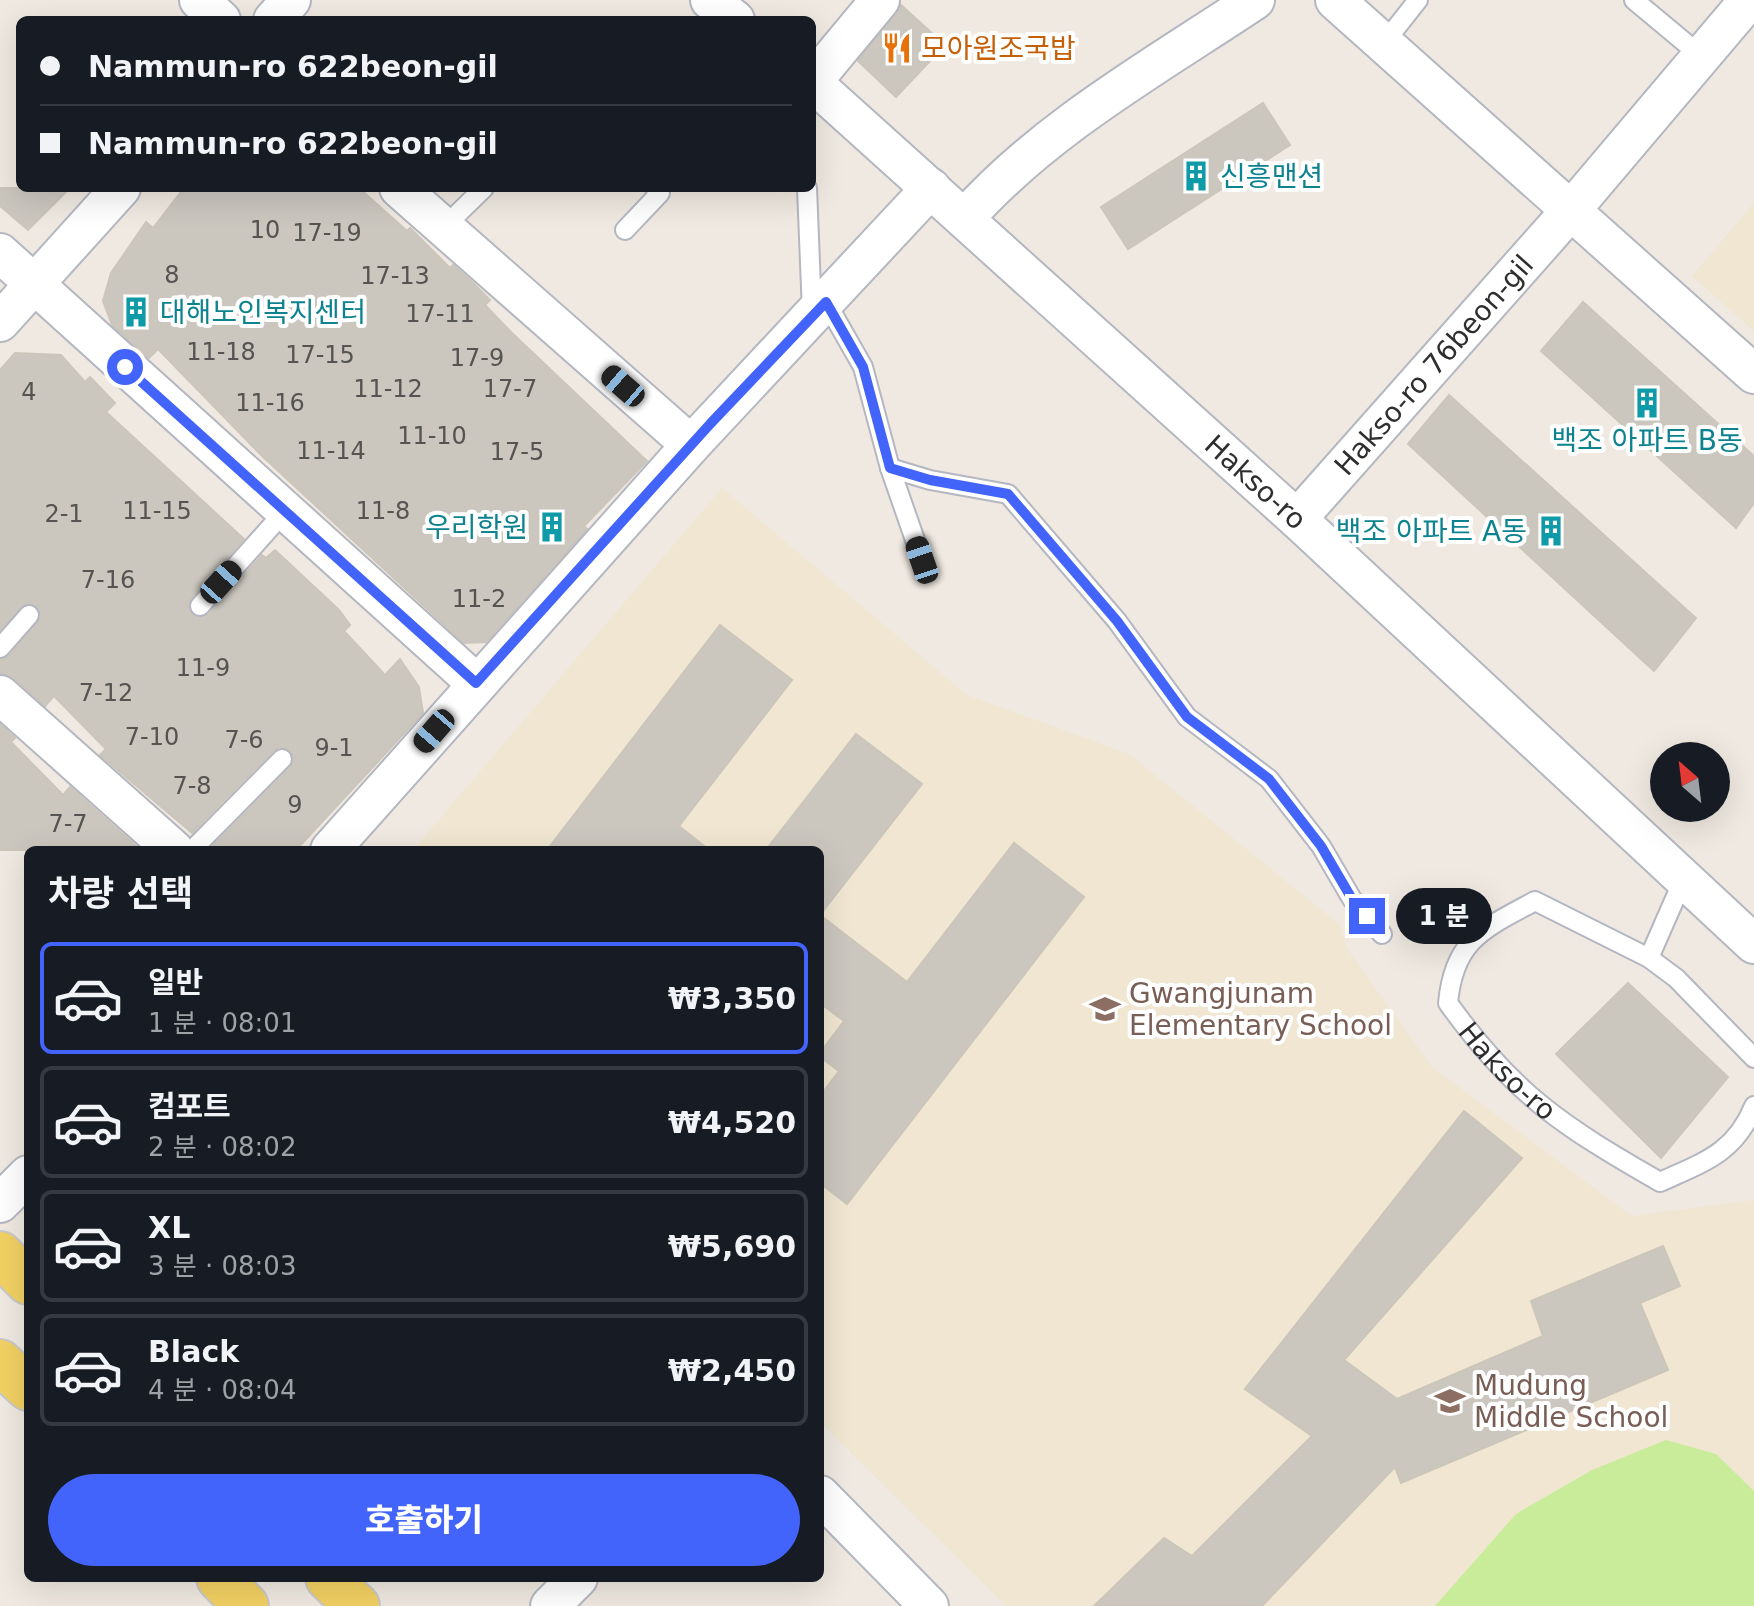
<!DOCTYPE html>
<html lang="ko">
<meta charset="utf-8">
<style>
body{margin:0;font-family:"DejaVu Sans","Noto Sans KR",sans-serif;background:#20242c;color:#f1f3f6;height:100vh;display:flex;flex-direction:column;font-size:30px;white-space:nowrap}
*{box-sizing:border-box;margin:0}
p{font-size:26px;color:#9ea1a6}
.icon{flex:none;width:44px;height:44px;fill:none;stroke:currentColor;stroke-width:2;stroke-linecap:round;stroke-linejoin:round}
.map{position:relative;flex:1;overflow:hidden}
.sheet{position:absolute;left:24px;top:846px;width:800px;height:736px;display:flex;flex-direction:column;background:#171b24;border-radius:12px;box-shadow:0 8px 32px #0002}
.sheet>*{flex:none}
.hud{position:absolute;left:16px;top:16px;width:800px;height:176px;border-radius:12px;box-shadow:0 8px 32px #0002;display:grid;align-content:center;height:176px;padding:0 24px;background:#171b24}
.needle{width:52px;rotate:332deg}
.tools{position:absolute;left:1650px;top:742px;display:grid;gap:16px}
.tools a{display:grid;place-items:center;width:80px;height:80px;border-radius:50%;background:#171b24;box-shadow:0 8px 32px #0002;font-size:40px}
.end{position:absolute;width:36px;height:36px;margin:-18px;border:10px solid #4264fb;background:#fff;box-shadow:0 0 0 4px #fff}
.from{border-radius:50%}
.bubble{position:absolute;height:56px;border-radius:28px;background:#171b24;box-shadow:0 8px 32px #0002;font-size:26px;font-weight:800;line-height:56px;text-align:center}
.car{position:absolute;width:24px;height:48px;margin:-24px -12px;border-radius:10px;box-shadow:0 0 6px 2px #0007;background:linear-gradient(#222 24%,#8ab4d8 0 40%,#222 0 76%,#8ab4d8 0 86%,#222 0)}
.hud b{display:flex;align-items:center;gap:28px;height:76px;font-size:30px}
.hud b+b{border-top:2px solid #363941}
.hud i{width:20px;height:20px;background:#f1f3f6}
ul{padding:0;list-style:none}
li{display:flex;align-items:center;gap:24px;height:112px;margin:0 16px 12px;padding:0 8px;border:4px solid #363941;border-radius:12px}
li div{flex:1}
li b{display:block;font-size:30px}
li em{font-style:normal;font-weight:800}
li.selected{border-color:#4264fb}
li>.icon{width:72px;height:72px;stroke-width:1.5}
h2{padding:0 24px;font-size:36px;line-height:96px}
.action{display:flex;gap:16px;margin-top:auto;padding:16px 24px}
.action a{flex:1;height:92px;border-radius:48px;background:#4264fb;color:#fff;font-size:32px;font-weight:800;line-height:92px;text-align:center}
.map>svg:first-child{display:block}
</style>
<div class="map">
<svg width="1754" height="1606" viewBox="0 0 1754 1606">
<rect width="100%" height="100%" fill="#efe9e1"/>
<!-- education -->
<g fill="#f0e6d1">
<path d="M1754 203V331L1692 276Z"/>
<path d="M722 488 967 695 1129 754 1339 924 1348 950 1432 1067 1632 1216 1754 1200V1606H1006L820 1422V850H413Z"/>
</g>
<!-- pitch -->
<path fill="#c9ec9a" d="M1666 1440 1716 1454 1754 1491V1606H1435L1516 1514 1592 1470Z"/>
<!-- building -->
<g fill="#cbc7bf" stroke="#cbc5ba" stroke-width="2">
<path d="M901 5 945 45 896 97 858 61Z"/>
<path d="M1263 103 1290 145 1128 249 1101 207Z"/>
<path d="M0 188H70L28 230 0 206Z"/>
<path d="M184 188H359L407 231 410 228 450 268 453 265 472 282 490 300 485 305 512 333 647 461 584 526 587 529 486 642 464 643 261 455 158 349 149 358 112 325 103 301 111 273 146 222 153 228Z"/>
<path d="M1583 302 1754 456V503L1736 528 1541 351Z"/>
<path d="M15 353 61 355 85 382 90 377 115 403 106 412 244 539 191 599 188 609 193 615H208L262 555 266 558 275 550 339 610 350 625 344 631 385 675 400 659 419 687 423 713 296 850 210 849 291 767 294 757 290 750 280 747 273 751 192 833 100 755 106 749 54 696 45 706 15 679 0 674V660L9 656 41 617 36 606 26 603 0 630V370Z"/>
<path d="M1449 395 1696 618 1654 671 1408 444Z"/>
<path d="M720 625 792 680 679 826 709 850H547Z"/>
<path d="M0 724 15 738 11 742 63 795 70 787 137 847 133 850H0Z"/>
<path d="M856 734 922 784 820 915 907 982 1014 843 1084 897 847 1204 820 1183V1096L839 1071 820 1057V1053L844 1021 820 1003V850H766Z"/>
<path d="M1628 983 1728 1077 1661 1158 1556 1054Z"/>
<path d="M1464 1111 1522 1158 1344 1360 1397 1399 1543 1336 1531 1301 1663 1246 1680 1286 1640 1303 1668 1370 1401 1483 1395 1467 1262 1606H1094L1164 1538 1192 1556 1312 1436 1245 1389Z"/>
</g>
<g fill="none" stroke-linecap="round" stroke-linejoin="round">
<!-- service casing -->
<g stroke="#b4b7c1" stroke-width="22">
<g id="service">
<path d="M1634 0 1700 55"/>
<path d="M1384 43 1418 0"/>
<path d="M807 188 812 313"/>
<path d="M442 229 484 188"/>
<path d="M625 230 660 193 655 188"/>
<path d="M826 302 863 367 890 468 922 560"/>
<path d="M890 468 930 480 1008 494 1117 621 1187 717 1269 779 1321 846 1352 899 1382 934"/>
<path d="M200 606 285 511"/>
<path d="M0 648 29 615"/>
<path d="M192 850 282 759"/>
<path d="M1649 958 1684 878"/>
<path id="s1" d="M1754 1058 1676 978 1649 958 1535 901C1483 929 1454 940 1448 1003 1514 1095 1564 1127 1660 1182 1704 1162 1735 1153 1754 1106"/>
</g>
</g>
<!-- minor casing -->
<g stroke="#b4b7c1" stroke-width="42">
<g id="minor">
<path d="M199 0 221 20"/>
<path d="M710 0 735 20"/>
<path id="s2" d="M880 0 812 82 1297 519 1754 944"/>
<path d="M1335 0 1754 374"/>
<path d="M273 20 291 0"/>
<path d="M399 188 691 445"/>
<path d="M965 218C1045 128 1156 66 1255 0"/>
<path d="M0 253 476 683"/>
<path d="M0 322 121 188"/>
<path id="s3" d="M1297 519 1572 209 1749 0"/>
<path d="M0 695 174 850"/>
<path d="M330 850 691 445 931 188"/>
<path d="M0 1203 28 1175"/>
<path d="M820 1495 929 1606"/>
<path d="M550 1606 578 1578"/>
</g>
</g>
<!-- primary casing -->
<g stroke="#c9c9c9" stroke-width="48">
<g id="primary">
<path d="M0 1254 28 1282"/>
<path d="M0 1362 28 1388"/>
<path d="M219 1578 246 1606"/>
<path d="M328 1578 357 1606"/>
</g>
</g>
<!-- service -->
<use href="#service" stroke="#fff" stroke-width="18"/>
<!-- minor -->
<use href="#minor" stroke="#fff" stroke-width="38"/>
<!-- primary -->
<use href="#primary" stroke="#f2d163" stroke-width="44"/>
</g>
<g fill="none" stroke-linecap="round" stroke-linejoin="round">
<!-- route -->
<path stroke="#4264fb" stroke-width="10" d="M125 367 476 683 711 423 826 302 863 367 890 468 930 480 1008 494 1117 621 1187 717 1269 779 1321 846 1352 899 1367 916"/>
</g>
<!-- icons -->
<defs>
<g id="restaurant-bare" transform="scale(2.4)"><path d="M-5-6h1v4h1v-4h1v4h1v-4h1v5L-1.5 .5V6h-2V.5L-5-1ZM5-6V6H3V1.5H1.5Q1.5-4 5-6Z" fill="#e8710a" stroke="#fff" stroke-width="2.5" paint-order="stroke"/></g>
<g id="building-bare" transform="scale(2.4)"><path d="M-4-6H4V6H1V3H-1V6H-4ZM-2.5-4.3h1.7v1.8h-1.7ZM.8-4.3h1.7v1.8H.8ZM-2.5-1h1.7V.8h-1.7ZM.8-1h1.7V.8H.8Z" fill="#0f9aa8" stroke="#fff" stroke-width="2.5" paint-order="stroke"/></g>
<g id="school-bare" transform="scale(2.4)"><path d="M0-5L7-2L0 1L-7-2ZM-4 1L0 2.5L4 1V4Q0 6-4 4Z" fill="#8d6e63" stroke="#fff" stroke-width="2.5" paint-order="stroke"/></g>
</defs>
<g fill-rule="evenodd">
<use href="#restaurant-bare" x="897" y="48"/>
<use href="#building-bare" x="1196" y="176"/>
<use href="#building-bare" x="136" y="312"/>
<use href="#building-bare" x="1647" y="403"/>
<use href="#building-bare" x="552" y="527"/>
<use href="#building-bare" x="1551" y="531"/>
<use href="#school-bare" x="1105" y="1009"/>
<use href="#school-bare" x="1450" y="1401"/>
</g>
<g text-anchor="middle" stroke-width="8" stroke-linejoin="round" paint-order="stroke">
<!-- number labels -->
<g font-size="24" fill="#555452">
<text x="265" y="238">10</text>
<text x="327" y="241">17-19</text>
<text x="172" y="283">8</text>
<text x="395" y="284">17-13</text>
<text x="440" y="322">17-11</text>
<text x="221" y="360">11-18</text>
<text x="320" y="363">17-15</text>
<text x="477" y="366">17-9</text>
<text x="388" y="397">11-12</text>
<text x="510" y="397">17-7</text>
<text x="29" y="400">4</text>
<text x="270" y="411">11-16</text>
<text x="432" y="444">11-10</text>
<text x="331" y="459">11-14</text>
<text x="517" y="460">17-5</text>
<text x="157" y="519">11-15</text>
<text x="383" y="519">11-8</text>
<text x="64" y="522">2-1</text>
<text x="108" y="588">7-16</text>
<text x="479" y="607">11-2</text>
<text x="203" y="676">11-9</text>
<text x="106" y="701">7-12</text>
<text x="152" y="745">7-10</text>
<text x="244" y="748">7-6</text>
<text x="334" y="756">9-1</text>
<text x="192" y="794">7-8</text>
<text x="295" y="813">9</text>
<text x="68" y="832">7-7</text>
</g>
<!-- food labels -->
<g font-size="28" fill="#c56008" stroke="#fff" text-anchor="start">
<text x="921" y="58">모아원조국밥</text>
</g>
<!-- culture labels -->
<g font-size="28" fill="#0d838f" stroke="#fff" text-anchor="start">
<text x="1220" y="186">신흥맨션</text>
<text x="160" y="322">대해노인복지센터</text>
<text x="1647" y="450" text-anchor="middle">백조 아파트 B동</text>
<text x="528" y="537" text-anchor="end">우리학원</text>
<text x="1527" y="541" text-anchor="end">백조 아파트 A동</text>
</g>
<!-- street labels -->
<g font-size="28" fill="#2e2e2e" stroke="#fff">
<text dy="10" stroke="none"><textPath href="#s3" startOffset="206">Hakso-ro 76beon-gil</textPath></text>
<text dy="10" stroke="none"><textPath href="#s2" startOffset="704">Hakso-ro</textPath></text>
<text dy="10" stroke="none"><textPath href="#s1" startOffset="506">Hakso-ro</textPath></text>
</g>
<!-- education labels -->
<g font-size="28" fill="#785e54" stroke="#fff" text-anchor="start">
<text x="1129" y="1003">Gwangjunam<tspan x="1129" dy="32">Elementary School</tspan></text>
<text x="1474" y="1395">Mudung<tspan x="1474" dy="32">Middle School</tspan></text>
</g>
</g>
</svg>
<div class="tools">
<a><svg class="needle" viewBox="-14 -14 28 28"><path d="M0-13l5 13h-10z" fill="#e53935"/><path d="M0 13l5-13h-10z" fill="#9ea1a6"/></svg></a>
</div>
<i class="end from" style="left:125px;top:367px"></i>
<i class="end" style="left:1367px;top:916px"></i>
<div class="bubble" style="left:1396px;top:888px;width:96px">1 분</div>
<i class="car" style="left:623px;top:386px;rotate:311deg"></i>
<i class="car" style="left:922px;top:560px;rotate:341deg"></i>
<i class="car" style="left:221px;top:582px;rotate:42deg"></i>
<i class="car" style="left:434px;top:731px;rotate:221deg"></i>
<div class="hud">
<b><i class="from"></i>Nammun-ro 622beon-gil</b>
<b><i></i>Nammun-ro 622beon-gil</b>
</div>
<section class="sheet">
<h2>차량 선택</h2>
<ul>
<li class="selected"><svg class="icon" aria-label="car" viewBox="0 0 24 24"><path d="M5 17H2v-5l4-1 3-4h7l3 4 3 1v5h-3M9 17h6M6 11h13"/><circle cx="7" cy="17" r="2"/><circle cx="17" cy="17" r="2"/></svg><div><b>일반</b><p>1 분 · 08:01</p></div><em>₩3,350</em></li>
<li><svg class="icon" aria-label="car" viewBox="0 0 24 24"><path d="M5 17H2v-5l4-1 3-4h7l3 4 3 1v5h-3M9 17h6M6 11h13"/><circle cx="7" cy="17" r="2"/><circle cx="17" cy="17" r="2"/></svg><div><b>컴포트</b><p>2 분 · 08:02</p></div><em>₩4,520</em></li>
<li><svg class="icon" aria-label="car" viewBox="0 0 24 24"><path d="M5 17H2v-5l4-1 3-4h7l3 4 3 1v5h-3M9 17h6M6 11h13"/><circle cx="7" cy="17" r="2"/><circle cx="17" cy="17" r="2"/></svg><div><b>XL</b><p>3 분 · 08:03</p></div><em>₩5,690</em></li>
<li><svg class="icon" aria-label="car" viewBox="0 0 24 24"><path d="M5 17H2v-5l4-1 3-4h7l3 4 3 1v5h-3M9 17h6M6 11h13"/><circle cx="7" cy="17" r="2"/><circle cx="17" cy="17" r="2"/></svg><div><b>Black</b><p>4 분 · 08:04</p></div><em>₩2,450</em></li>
</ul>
<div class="action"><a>호출하기</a></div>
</section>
</div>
